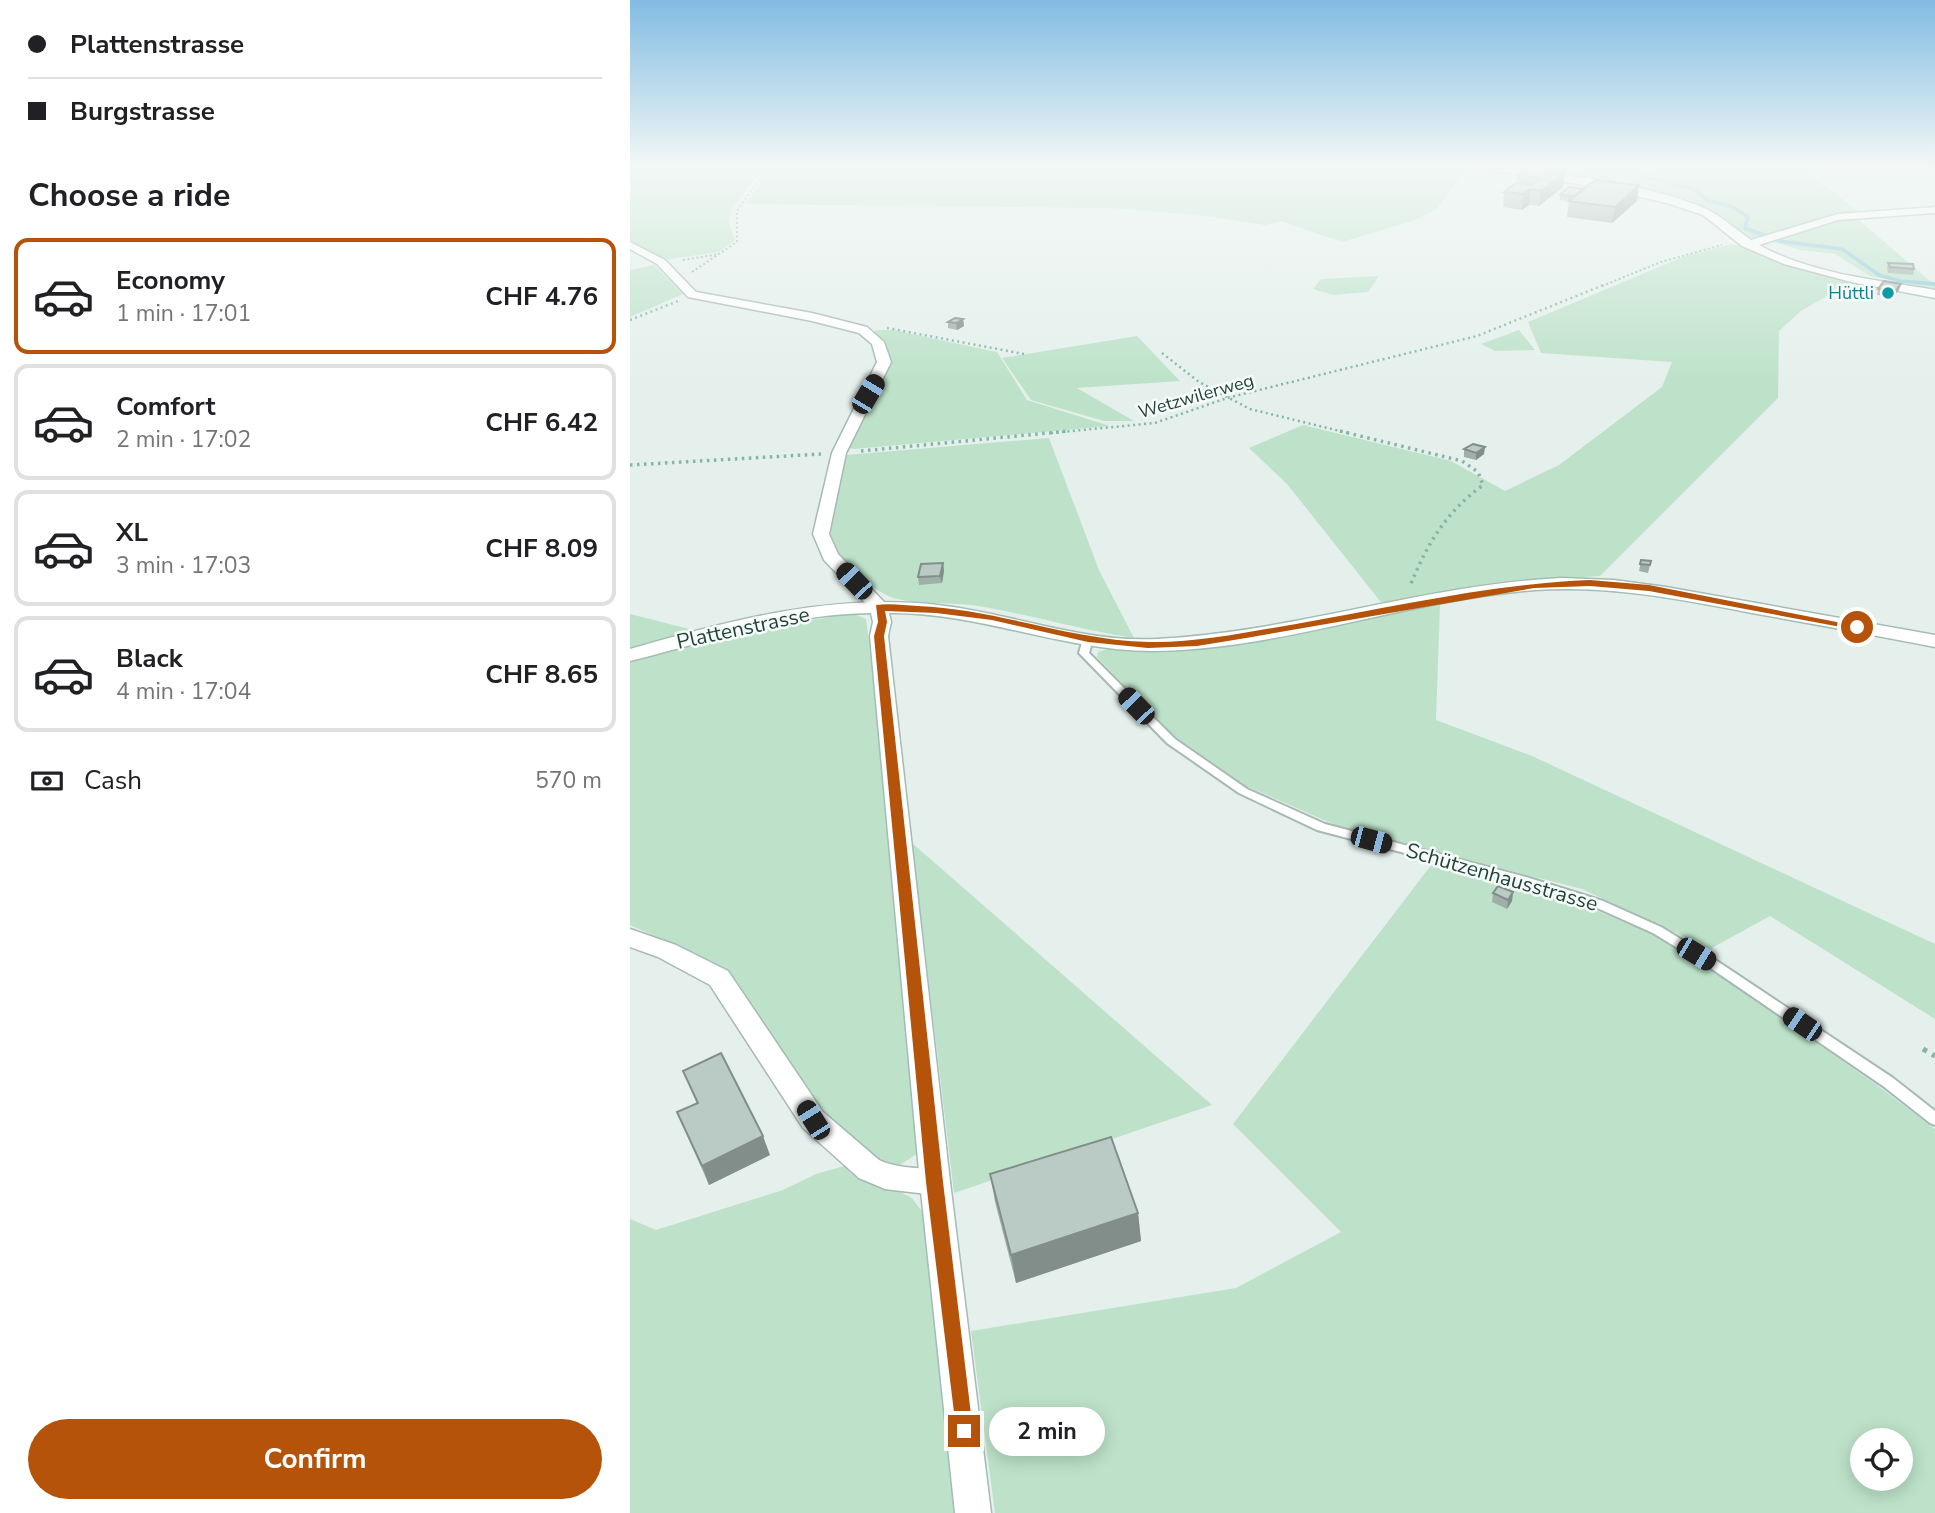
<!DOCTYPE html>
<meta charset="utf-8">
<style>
body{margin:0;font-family:"Nunito Sans",sans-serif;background:#f6f6f6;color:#202124;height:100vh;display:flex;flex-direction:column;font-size:26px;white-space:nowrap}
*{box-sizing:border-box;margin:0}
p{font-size:23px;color:#757577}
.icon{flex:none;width:38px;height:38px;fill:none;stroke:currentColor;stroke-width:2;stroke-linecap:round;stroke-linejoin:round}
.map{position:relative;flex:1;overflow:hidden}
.drawer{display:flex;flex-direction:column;background:#fff;width:630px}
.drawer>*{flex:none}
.banner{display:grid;align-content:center;height:154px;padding:0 28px;background:#fff}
.controls{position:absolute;left:1220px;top:1428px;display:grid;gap:14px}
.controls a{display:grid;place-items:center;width:63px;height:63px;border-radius:50%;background:#fff;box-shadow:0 4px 18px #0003;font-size:35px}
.end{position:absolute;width:32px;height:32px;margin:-16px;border:9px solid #b45309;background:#fff;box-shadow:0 0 0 4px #fff}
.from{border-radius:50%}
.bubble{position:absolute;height:49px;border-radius:24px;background:#fff;box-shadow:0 4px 18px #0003;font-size:23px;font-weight:700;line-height:49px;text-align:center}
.car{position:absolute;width:21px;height:42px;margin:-21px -10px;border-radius:9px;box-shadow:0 0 5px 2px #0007;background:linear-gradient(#222 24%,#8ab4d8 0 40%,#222 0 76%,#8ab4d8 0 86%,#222 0)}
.banner b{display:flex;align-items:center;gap:24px;height:66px;font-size:26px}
.banner b+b{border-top:2px solid #e0e0e0}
.banner i{width:18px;height:18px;background:#202124}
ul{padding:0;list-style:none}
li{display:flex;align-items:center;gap:21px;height:116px;margin:0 14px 10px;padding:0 14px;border:4px solid #e0e0e0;border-radius:14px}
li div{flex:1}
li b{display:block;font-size:26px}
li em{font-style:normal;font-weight:700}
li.current{border-color:#b45309}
li>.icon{width:63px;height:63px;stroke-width:1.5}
h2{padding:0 28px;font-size:32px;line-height:84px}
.pay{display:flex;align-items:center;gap:18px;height:77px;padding:0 28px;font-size:26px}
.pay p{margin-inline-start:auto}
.cta{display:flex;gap:14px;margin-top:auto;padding:14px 28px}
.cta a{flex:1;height:80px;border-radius:42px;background:#b45309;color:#fff;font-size:28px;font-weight:700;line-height:80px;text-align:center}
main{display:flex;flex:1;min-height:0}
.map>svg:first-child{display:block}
</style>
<main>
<section class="drawer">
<div class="banner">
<b><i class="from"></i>Plattenstrasse</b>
<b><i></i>Burgstrasse</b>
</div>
<h2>Choose a ride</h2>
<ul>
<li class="current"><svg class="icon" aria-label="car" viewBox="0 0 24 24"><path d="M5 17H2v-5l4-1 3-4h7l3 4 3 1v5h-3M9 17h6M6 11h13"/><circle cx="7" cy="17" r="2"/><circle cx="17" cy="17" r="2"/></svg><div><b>Economy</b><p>1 min · 17:01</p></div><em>CHF 4.76</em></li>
<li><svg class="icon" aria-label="car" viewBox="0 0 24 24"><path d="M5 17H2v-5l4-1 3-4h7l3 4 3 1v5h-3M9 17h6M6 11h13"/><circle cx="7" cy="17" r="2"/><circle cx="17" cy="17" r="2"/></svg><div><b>Comfort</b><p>2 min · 17:02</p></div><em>CHF 6.42</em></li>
<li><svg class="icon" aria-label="car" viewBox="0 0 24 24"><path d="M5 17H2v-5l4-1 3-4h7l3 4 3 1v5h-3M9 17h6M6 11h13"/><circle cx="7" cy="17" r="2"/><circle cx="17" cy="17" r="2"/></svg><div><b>XL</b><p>3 min · 17:03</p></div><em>CHF 8.09</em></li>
<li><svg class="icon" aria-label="car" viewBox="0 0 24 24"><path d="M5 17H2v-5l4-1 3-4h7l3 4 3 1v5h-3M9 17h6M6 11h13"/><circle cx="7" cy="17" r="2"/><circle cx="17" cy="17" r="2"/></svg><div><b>Black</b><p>4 min · 17:04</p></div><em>CHF 8.65</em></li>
</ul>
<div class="pay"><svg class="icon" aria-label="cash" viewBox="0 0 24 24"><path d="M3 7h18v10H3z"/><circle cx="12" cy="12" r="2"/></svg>Cash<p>570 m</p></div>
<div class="cta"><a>Confirm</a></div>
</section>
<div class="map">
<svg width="1305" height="1513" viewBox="0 0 1305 1513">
<rect width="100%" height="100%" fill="#e5f0ec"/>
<!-- green -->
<g fill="#bde2c9" fill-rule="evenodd">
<path d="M0 168H133L100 211 99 223 105 240 89 252 34 260 0 241Z"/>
<path d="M140 168H837L806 210 782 221 712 242 651 221 635 225 569 215 478 208 116 204Z"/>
<path d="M861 168H1000L988 180 959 181Z"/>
<path d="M1004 168H1170L1234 215 1224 216 1300 281 1305 282V289L1240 276 1205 254 1170 250 1141 241 1116 244 1066 208 1061 200 991 180Z"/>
<path d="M1098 245H1110L1164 265 1225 280 1171 311 1149 331 1148 398 970 576 880 582 756 603 750 601 657 484 619 448 673 425 821 461 875 491 929 465 1032 387 1042 362 911 353 898 322 1053 257Z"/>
<path d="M24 265 53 294 0 317V270Z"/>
<path d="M749 276 738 292 703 295 683 289 691 279Z"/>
<path d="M246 330H263L367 352 397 400 480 426 224 449 216 447 260 365 258 351 244 332Z"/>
<path d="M889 330 905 350 865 351 851 344Z"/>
<path d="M507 336 550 381 447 388 504 421H474L401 400 372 358Z"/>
<path d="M419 438 469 570 504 638C449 630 396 613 341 605 317 602 291 605 267 599 246 594 211 564 203 544 195 526 212 476 216 455Z"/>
<path d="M810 605 806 720 902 756 1305 944V1019L1140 916 1080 949 952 889 710 827 616 786 539 732 467 657 468 652 477 649 582 646Z"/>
<path d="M0 614 67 631 0 650Z"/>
<path d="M224 614 236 619 242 665 291 1151 270 1165 249 1163 186 1110 142 1037 93 967 0 925V660L121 628Z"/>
<path d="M282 843 582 1105 324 1193Z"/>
<path d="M802 864 946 902 1021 933 1085 971 1248 1086 1305 1129V1513H365L341 1331 606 1288 711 1232 603 1124ZM1232 1440H1270V1479H1232Z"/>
<path d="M218 1165 282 1198 299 1221 327 1513H0V1219L26 1230 153 1190 186 1174Z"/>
</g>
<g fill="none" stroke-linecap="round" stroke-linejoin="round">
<!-- stream -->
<path stroke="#8ac8d8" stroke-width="3.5" d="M1025 168 1024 173 1014 177 1063 189 1079 201 1103 207 1118 217 1115 228 1149 241 1212 249 1249 275 1270 281 1305 284"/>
<!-- lane casing -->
<g stroke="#a7b9b4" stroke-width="4">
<path id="lane" d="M458 636 463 639 459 653 545 739 617 789 695 824 896 877 973 901 1031 927 1090 963 1263 1078 1305 1111V1125L1300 1123 1253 1086 1082 969 1023 933 965 907 889 883 687 830 609 793 537 743 451 655 449 653 453 639Z"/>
</g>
<!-- street casing -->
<g stroke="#a7b9b4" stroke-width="3">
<g id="street">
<path d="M846 168C904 167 1031 185 1082 212 1096 220 1108 231 1121 240L1208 214 1305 207V213L1208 220 1129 245C1181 274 1247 280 1305 290V298L1221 282 1154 264 1112 246 1073 215 1037 203 960 186Z"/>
<path d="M0 242 35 260 66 292 182 313 237 327 254 342 261 362 216 453 199 534 208 554 255 603 258 607 255 611H243L194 560 183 534 202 453 247 362 242 344 229 333 182 321 58 297 27 264 0 249Z"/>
<path d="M0 929 46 945 98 971 193 1112 249 1160C270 1170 294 1166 315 1173L320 1182 315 1191 305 1195 255 1189 229 1178 173 1128 80 985 28 957 0 947Z"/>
</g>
</g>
<!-- secondary casing -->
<g stroke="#a3bcb5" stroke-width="3">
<path id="secondary" d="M931 578 984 580 1036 587 1305 635V647C1244 635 1183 624 1122 613 1050 599 978 585 905 590 776 600 652 650 522 651 433 651 349 612 259 613L261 622 258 636 320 1182 361 1513H325L290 1182 240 636 243 622 241 613C157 614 80 641 0 661V649C100 620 203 593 308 605 381 613 453 643 527 639 664 632 794 585 931 578Z"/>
</g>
<!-- path-far3 -->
<g stroke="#83b6a8" stroke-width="2" stroke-dasharray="2 2.5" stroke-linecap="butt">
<path d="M53 260 89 254"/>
<path d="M62 272 107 242V211L137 168"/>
<path d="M972 286 1031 262 1092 245"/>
</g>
<!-- path-far2 -->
<g stroke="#83b6a8" stroke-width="2.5" stroke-dasharray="2 3.5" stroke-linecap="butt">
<path d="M0 320 48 301"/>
<path d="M257 328 394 354"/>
<path d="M532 353 569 382 620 409 718 433"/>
<path d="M421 433 525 423 597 398 847 336 976 284"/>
</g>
<!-- path-far1 -->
<g stroke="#83b6a8" stroke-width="3.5" stroke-dasharray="2.5 4.5" stroke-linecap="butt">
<path d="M710 431 832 461 848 472 853 485C816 512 797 544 780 586"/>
<path d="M231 451 439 431"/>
<path d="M0 465 191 454"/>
</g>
<!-- path -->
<path stroke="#83b6a8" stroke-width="5" stroke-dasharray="4.5 6" stroke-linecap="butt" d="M1293 1049 1305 1056"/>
<!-- lane -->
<use href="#lane" fill="#fff" fill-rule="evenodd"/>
<!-- street -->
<use href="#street" fill="#fff" fill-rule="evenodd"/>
<!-- secondary -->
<use href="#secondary" fill="#fff" fill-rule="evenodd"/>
</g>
<!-- wall -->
<g fill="#a0afa9">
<path d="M896 168 933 187 909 206 899 205 892 210 873 207 874 192 886 184 887 175Z"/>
<path d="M954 189 1007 201 982 223 937 217 939 201 930 200V195Z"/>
<path d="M1258 263 1284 269 1283 275 1258 273 1257 268Z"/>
<path d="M1248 289 1269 290 1263 297 1247 295Z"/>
<path d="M333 319 334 326 327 330 318 328V322Z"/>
<path d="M834 449 854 454 846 460 834 457Z"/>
<path d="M1011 560 1021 561 1018 573 1009 571Z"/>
<path d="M313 563 314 571 312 583 289 585 288 577Z"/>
<path d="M883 892 882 901 877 909 862 902 863 893Z"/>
<path d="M53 1071 140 1155 79 1185 47 1112 67 1104Z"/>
<path d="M360 1174 508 1213 511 1241 386 1283 365 1202Z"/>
</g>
<!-- shaded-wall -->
<g fill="#828e8a">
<path d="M935 172 933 187 909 206 911 191Z"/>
<path d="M1009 185 1007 201 982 223 985 207Z"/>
<path d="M900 189 899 205 892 210 893 194Z"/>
<path d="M1271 284 1269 290 1263 297 1265 291Z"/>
<path d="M333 319 334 326 327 330 326 323Z"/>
<path d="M855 447 854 454 846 460V453Z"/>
<path d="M313 563 314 571 312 583 310 576Z"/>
<path d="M883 892 882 901 877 909 878 900Z"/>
<path d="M133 1136 140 1155 79 1185 72 1166Z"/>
<path d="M508 1213 511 1241 386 1283 381 1255Z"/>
</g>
<!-- building -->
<g fill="#bacbc5" stroke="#828e8a" stroke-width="2">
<path d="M896 168H901L935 172 911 191 900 189 893 194 874 192 886 183 901 185 911 178 887 175Z"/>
<path d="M965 180 1009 185 985 207 939 201Z"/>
<path d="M939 187 954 189 944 196 930 195Z"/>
<path d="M1258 263 1283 264 1284 269 1260 267Z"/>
<path d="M1254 281 1271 284 1265 291 1248 289Z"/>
<path d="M325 318 333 319 326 323 318 322Z"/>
<path d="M843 444 855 447 846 453 834 449Z"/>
<path d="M1011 560 1021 561 1020 565 1010 564Z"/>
<path d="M313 563 310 576 288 577 291 564Z"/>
<path d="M868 886 883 892 878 900 863 893Z"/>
<path d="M91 1053 133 1136 72 1166 47 1112 68 1103 53 1071Z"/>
<path d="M481 1137 508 1213 381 1255 360 1174Z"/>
</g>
<!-- sky -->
<linearGradient id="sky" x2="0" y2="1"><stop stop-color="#82bce2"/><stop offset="0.44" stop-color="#f3f8f6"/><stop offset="1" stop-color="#f3f8f6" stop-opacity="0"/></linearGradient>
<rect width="1305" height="380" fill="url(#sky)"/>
<!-- route -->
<path fill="#b45309" d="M960 580 1019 585 1232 627 1227 630 1019 591 960 586 904 588 616 638 567 646 518 648 458 642 362 620 306 613 255 611 257 622 254 636 313 1182 343 1431 341 1437 334 1440 327 1437 296 1182 244 636 248 622 246 605C259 603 274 605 288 606 366 609 440 640 519 642 568 643 617 632 666 624 763 607 861 584 960 580Z"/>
<!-- markers -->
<circle fill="#0f9aa8" stroke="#f7fbf9" stroke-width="2.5" cx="1258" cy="293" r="7"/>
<g text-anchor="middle" stroke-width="5" stroke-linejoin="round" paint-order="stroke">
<!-- far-culture labels -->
<g font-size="18" fill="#0d838f" stroke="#f7fbf9" text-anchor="end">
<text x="1244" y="299">Hüttli</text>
</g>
<!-- far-street labels -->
<g font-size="18" fill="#22443c" stroke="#f7fbf9">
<text transform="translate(566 396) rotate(-16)" y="6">Wetzwilerweg</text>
</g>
<!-- street labels -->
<g font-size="21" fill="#22443c" stroke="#f7fbf9">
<text transform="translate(113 628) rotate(-12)" y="7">Plattenstrasse</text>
<text transform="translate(872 877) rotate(16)" y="7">Schützenhausstrasse</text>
</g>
</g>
</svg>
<div class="controls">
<a><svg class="icon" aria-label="locate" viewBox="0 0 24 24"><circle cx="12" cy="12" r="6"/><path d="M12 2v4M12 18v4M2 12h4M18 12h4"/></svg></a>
</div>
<i class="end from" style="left:1227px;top:627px"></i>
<i class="end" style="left:334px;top:1431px"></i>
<div class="bubble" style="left:359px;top:1407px;width:116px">2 min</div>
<i class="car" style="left:238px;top:394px;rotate:31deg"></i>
<i class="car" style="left:224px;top:581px;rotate:316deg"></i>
<i class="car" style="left:506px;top:706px;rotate:316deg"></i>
<i class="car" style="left:741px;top:840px;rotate:105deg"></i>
<i class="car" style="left:1066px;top:954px;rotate:121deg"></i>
<i class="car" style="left:1172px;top:1024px;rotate:304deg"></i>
<i class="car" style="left:183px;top:1120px;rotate:328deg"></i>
</div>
</main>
